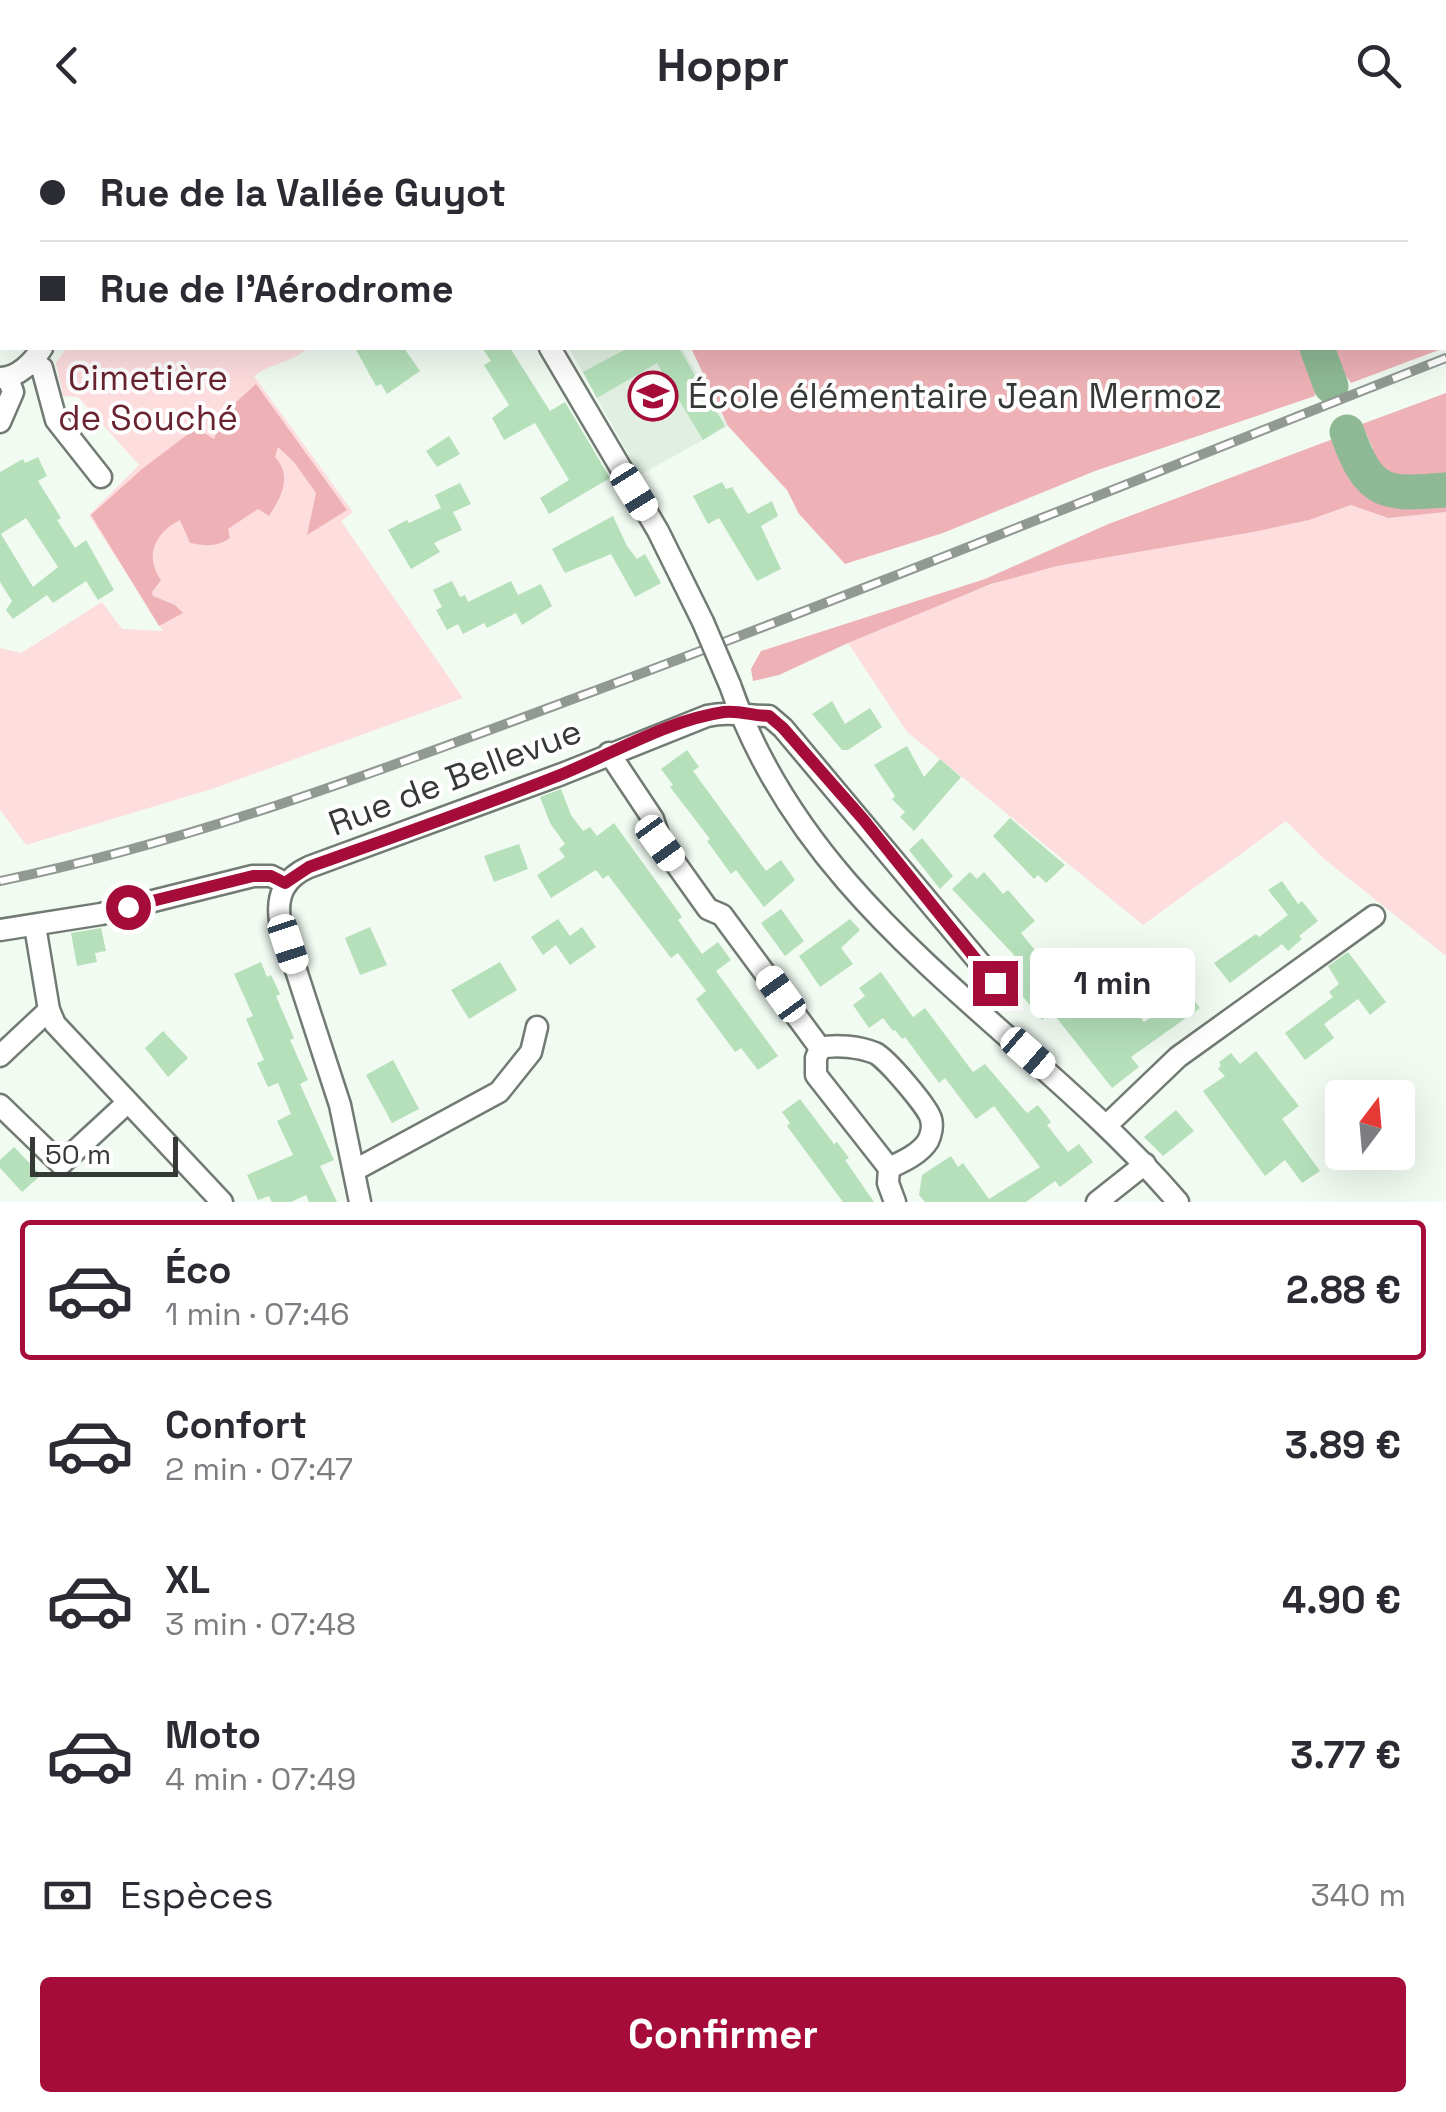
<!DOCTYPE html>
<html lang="fr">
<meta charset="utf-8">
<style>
body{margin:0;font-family:"Space Grotesk",sans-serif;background:#f2f2f3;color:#2b2b33;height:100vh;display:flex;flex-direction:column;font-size:38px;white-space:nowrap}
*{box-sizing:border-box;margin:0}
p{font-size:32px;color:#7c7c81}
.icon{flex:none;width:55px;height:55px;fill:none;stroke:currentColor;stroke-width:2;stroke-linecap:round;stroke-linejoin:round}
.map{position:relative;height:1072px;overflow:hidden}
.drawer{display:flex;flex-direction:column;background:#fff;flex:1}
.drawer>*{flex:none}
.top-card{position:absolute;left:0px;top:0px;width:1448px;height:220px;box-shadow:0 10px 40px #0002;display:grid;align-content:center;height:220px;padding:0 40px;background:#fff}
.needle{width:65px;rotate:16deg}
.controls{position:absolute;left:1325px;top:950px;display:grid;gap:20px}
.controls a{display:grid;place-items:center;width:90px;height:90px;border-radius:10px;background:#fff;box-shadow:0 10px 40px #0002;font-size:50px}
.scale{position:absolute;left:30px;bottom:25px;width:148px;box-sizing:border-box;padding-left:10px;border:5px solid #363a36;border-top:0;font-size:28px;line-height:35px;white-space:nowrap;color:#363a36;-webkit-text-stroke:8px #fff;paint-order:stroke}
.end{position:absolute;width:45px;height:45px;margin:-22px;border:12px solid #a60c39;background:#fff;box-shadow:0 0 0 5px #fff}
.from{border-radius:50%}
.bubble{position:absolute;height:70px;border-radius:10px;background:#fff;box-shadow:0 10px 40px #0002;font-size:32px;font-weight:600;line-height:70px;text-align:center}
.car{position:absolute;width:30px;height:60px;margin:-30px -15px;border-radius:12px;box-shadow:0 0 8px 2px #0007;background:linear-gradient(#fff 24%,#345 0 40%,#fff 0 76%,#345 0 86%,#fff 0)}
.top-card b{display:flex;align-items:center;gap:35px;height:95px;font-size:38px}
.top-card b+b{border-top:2px solid #e1e1e2}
.top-card i{width:25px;height:25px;background:#2b2b33}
ul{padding:18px 0 0;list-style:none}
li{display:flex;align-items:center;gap:30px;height:140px;margin:0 20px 15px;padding:0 20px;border:5px solid transparent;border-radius:10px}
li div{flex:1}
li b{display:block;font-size:38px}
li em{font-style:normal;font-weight:600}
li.selected{border-color:#a60c39}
li>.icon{width:90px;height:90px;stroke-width:1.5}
.pay{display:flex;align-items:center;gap:25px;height:110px;padding:0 40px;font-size:38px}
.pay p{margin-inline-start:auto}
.primary-button{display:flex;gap:20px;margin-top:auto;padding:20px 40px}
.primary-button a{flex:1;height:115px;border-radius:10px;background:#a60c39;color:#fff;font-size:40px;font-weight:600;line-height:115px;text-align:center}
header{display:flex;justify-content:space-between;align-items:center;height:130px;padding:0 40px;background:#fff;font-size:45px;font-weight:600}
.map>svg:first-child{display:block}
</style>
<header><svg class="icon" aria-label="back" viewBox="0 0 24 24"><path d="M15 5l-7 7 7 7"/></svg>Hoppr<svg class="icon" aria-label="search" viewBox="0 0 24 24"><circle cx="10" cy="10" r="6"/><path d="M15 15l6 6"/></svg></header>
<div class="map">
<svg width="1446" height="1072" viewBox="0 0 1446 1072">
<rect width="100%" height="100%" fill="#f1fbf2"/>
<!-- built -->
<path fill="#e0efe2" d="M569 218H682L728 296 640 345Z"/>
<!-- green -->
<g fill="#fedddf">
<path d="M67 218H308C291 233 271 233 254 246L353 382 341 391 463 568 215 658 26 715 0 680V518L21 523 102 472 122 499 163 501 89 385 139 335 78 267 63 266 56 233Z"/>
<path d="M1352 375 1388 388 1446 382V826L1323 728 1286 691 1143 795 907 602 848 513C916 484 985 452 1057 435 1156 413 1256 408 1352 375Z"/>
</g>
<!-- forest -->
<g fill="#eeb2b6">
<path d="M691 218H1304L1314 225 1315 266 1095 341 943 403 845 434 799 384 787 360 728 296Z"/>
<path d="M1326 218H1444L1351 253Z"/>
<path d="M256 254 347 380 307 405 316 363 294 332 278 317 275 327C293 347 281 367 269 386L258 379 228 399 230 408C218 417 205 416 190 413L180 390C155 403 144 426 161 450L152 462 153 466 175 475 183 483 159 496 91 385 142 339 196 298 214 309 218 299 214 292Z"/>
<path d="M1446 263V352L1388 350 1369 331 1373 319 1362 294Z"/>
<path d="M1333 309 1362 354 1403 370 1446 368V382L1388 388 1351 375 1309 390 1253 402 1057 436 991 454 848 513 779 545 753 551 751 539 761 521 985 449 1106 395Z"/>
</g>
<!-- water -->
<path fill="#8fb994" d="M1369 331 1388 350 1446 352V368C1404 370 1377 376 1350 338Z"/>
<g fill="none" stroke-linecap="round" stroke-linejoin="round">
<!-- river -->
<g stroke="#8fb994" stroke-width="35">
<path d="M1317 218 1331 256"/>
<path d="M1347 302C1369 365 1384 365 1446 360"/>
</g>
</g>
<!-- building -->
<g fill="#b5e0ba" fill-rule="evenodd">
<path d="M355 218H404L420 241 387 264 381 254 376 256Z"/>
<path d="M482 218H510L550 281 565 272 610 348 549 384 540 368 569 350 535 293 504 310 492 288 509 275 484 235 491 231Z"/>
<path d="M628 218H685L680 220 725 296 703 310 657 233 597 268 583 242Z"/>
<path d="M449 306 460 324 437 337 426 321Z"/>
<path d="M38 327 47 346 38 351 61 388 57 390 75 418 86 410 114 460 98 470 86 451 53 473 47 465 13 489 6 480 12 471 0 452V342L23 329 25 333ZM26 388 58 437 33 457 1 404Z"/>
<path d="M722 352 726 359 732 357 748 384 772 371 778 386 761 396 781 439 757 451 719 388 708 394 693 366Z"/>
<path d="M460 353 471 374 453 382 462 400 434 413 440 422 411 439 388 400 407 390 409 393 441 378 435 365Z"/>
<path d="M613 386 627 416 637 429 645 424 661 453 635 467 611 424 565 443 552 419Z"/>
<path d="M452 451 460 467 465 465 468 472 511 451 518 465 541 454 552 476 522 495 516 483 487 498 484 493 463 504 458 494 447 500 436 480 442 477 433 460Z"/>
<path d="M832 571 845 594 870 578 882 597 848 620H842L812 584Z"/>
<path d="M907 616 924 647 940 629 961 647 914 701 900 687 905 682 892 669 895 666 874 635Z"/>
<path d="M687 620 699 637 693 641 766 741 781 730 795 750 764 777 736 740 731 744 707 711 710 709 670 657 673 655 661 639Z"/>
<path d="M561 659 571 685 583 701 590 697 597 706 614 693 682 787 678 790 702 824 718 812 731 830 716 841 778 926 758 940 741 918 735 922 696 869 706 861 678 823 671 828 608 745 603 749 596 740 551 768 537 745 565 727 559 719 565 714 550 693 540 667Z"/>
<path d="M1010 688 1065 735 1046 753 1038 745 1034 749 993 706Z"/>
<path d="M922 708 953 746 940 759 909 720Z"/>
<path d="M519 714 528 739 494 752 484 726Z"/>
<path d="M970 742 977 749 984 742 1003 764 1008 760 1035 791 1021 803 1064 856 1077 844 1107 827 1117 843 1126 835 1136 848 1120 860 1144 892 1189 864 1200 878 1131 927 1139 937 1112 958 1052 882 1042 890 1010 851 1017 835 1011 828 1014 825 952 759Z"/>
<path d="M1282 751 1298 774 1302 771 1318 791 1299 806 1302 809 1288 821 1282 814 1230 853 1214 833 1256 804 1259 807 1288 785 1268 760Z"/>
<path d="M781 779 804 811 785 826 761 793Z"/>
<path d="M558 789 570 806 582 797 596 817 570 835 556 815 543 825 531 807Z"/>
<path d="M850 789 860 800 841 818 853 834 820 857 799 826Z"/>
<path d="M370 797 387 835 360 845 345 808Z"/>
<path d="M101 798 106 821 95 823 97 832 77 836 71 803Z"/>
<path d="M1348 822 1386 872 1370 885 1358 869 1324 894 1334 908 1305 930 1285 903 1333 867 1329 862 1339 854 1328 836Z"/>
<path d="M261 832 267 847 271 845 280 864 276 866 294 908 290 910 308 950 300 954 334 1030 320 1036 337 1072H309L306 1065 291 1072H272L269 1066 258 1070 247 1045 293 1025 277 991 291 984 278 953 268 957 257 933 264 930 246 889 253 886 234 844Z"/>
<path d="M500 832 517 860 469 889 451 860Z"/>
<path d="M881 842 913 887 925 878 973 942 985 934 1027 983 1038 975 1051 992 1047 995 1068 1022 1079 1014 1093 1032 1060 1057 1055 1051 1026 1072H925L919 1065 922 1045 951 1026 958 1037 963 1033 989 1069 1040 1037 994 976 976 989 945 948 939 953 905 907 902 909 895 900 893 901 883 888 869 898 853 875 865 866 859 858Z"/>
<path d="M163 901 188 928 168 947 145 918Z"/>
<path d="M1256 921 1299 976 1282 989 1320 1041 1302 1053 1285 1030 1265 1046 1203 961 1225 946 1218 939 1221 935 1219 932 1231 923 1240 934Z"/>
<path d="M393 930 419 979 392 993 366 945Z"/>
<path d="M800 969 834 1014 837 1012 849 1028 845 1030 874 1072H843L787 996 790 993 782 982Z"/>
<path d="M1176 980 1194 1001 1163 1026 1144 1007Z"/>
<path d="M14 1017 41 1045 22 1062 0 1038V1030Z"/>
</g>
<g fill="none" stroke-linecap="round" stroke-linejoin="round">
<!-- minor casing -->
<g stroke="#727b73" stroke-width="25">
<g id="minor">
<path d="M414 0 415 2"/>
<path d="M206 2 208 0"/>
<path d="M550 218 658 401 703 492"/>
<path d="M32 233 42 238 56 290 101 347"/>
<path d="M0 248C18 248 33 232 42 218"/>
<path d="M0 292 13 262 8 248"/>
<path d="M730 555C810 787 1026 895 1178 1072"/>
<path d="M609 623 653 689 661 713 708 779 722 785 820 918 816 928V945L889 1038 888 1053 895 1072"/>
<path d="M35 796 49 880 55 894 222 1072"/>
<path d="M0 800 101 784 253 746H271L285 753"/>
<path d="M820 918C836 914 860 917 875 923 886 928 928 977 931 989 933 996 931 1005 928 1011 920 1024 902 1032 889 1038"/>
<path d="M0 926 49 880"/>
<path d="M0 975 61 1034 127 973"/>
<path d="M1107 995 1178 927 1374 786"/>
<path d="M355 1040 499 962 531 922 537 897"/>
<path d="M360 1072 340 975 280 791C276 764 285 748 309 737L562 644 707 586C729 581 747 586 769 586L783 598 990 845C999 859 989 868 980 880"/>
<path d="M1097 1072 1145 1034"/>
</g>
</g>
<!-- minor -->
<use href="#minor" stroke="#fff" stroke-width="20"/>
<!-- rail casing -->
<g stroke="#929993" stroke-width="10">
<path id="rail" d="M0 751C203 709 395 635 589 563 876 456 1160 340 1446 228"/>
</g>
<!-- rail -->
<use href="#rail" stroke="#fff" stroke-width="6" stroke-dasharray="19" stroke-linecap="butt"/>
<!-- minor-bridge casing -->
<g stroke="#727b73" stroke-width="25" stroke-linecap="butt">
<path id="minor-bridge" d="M703 492 730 555"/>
</g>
<!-- minor-bridge -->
<use href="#minor-bridge" stroke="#fff" stroke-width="20"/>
</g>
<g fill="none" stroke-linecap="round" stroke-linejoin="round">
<!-- route -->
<path stroke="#a60c39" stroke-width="12" d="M128 777 253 746H271L285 753 309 737C393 707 477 678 560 645 612 624 668 590 724 582 739 580 754 586 769 586L783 598 863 689 995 853"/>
</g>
<!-- icons -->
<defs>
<g id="school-ring" transform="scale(2.5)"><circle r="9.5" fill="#fff" stroke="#a60c39" stroke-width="1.5"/><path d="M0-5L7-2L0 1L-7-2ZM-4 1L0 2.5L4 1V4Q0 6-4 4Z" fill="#a60c39"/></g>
</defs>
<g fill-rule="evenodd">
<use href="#school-ring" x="653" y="266"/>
</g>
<g text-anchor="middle" stroke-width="8" stroke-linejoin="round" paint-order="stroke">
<!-- park labels -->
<g font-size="35" fill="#69242f" stroke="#fff">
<text x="148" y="260">Cimetière<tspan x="148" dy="40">de Souché</tspan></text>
</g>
<!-- poi labels -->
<g font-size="35" fill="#363a36" stroke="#fff" text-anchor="start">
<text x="688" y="278">École élémentaire Jean Mermoz</text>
</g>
<!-- street labels -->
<g font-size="35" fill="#363a36" stroke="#fff">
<text transform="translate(455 647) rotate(-21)" y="12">Rue de Bellevue</text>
</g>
</g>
</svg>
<div class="controls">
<a><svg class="needle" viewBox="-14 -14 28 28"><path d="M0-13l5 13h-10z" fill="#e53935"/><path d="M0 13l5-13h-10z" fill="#7c7c81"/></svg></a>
</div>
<div class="scale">50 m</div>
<i class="end from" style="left:128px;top:777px"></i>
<i class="end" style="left:995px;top:853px"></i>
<div class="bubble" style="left:1030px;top:818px;width:165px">1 min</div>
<i class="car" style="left:634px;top:362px;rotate:148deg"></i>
<i class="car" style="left:660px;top:713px;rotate:144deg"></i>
<i class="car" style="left:288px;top:814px;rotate:162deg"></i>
<i class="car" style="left:781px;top:864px;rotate:324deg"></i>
<i class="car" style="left:1028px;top:923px;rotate:131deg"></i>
<div class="top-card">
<b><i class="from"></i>Rue de la Vallée Guyot</b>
<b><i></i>Rue de l'Aérodrome</b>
</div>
</div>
<section class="drawer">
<ul>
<li class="selected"><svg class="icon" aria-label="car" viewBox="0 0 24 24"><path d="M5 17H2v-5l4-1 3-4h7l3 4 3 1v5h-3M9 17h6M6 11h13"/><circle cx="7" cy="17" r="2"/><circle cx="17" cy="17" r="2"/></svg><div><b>Éco</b><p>1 min · 07:46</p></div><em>2.88 €</em></li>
<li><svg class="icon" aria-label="car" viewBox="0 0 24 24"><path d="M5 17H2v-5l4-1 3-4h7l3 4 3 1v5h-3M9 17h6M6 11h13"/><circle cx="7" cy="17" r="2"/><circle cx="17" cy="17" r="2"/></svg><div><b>Confort</b><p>2 min · 07:47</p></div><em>3.89 €</em></li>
<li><svg class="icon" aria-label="car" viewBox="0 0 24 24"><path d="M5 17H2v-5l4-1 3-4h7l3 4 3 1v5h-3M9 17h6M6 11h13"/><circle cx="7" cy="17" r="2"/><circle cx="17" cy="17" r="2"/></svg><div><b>XL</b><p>3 min · 07:48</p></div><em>4.90 €</em></li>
<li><svg class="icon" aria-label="car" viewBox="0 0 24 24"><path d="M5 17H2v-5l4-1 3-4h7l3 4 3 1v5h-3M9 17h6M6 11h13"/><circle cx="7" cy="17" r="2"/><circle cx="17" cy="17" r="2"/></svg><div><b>Moto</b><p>4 min · 07:49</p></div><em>3.77 €</em></li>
</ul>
<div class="pay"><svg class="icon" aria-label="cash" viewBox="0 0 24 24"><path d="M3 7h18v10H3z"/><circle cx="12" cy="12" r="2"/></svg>Espèces<p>340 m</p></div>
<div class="primary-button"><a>Confirmer</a></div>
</section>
